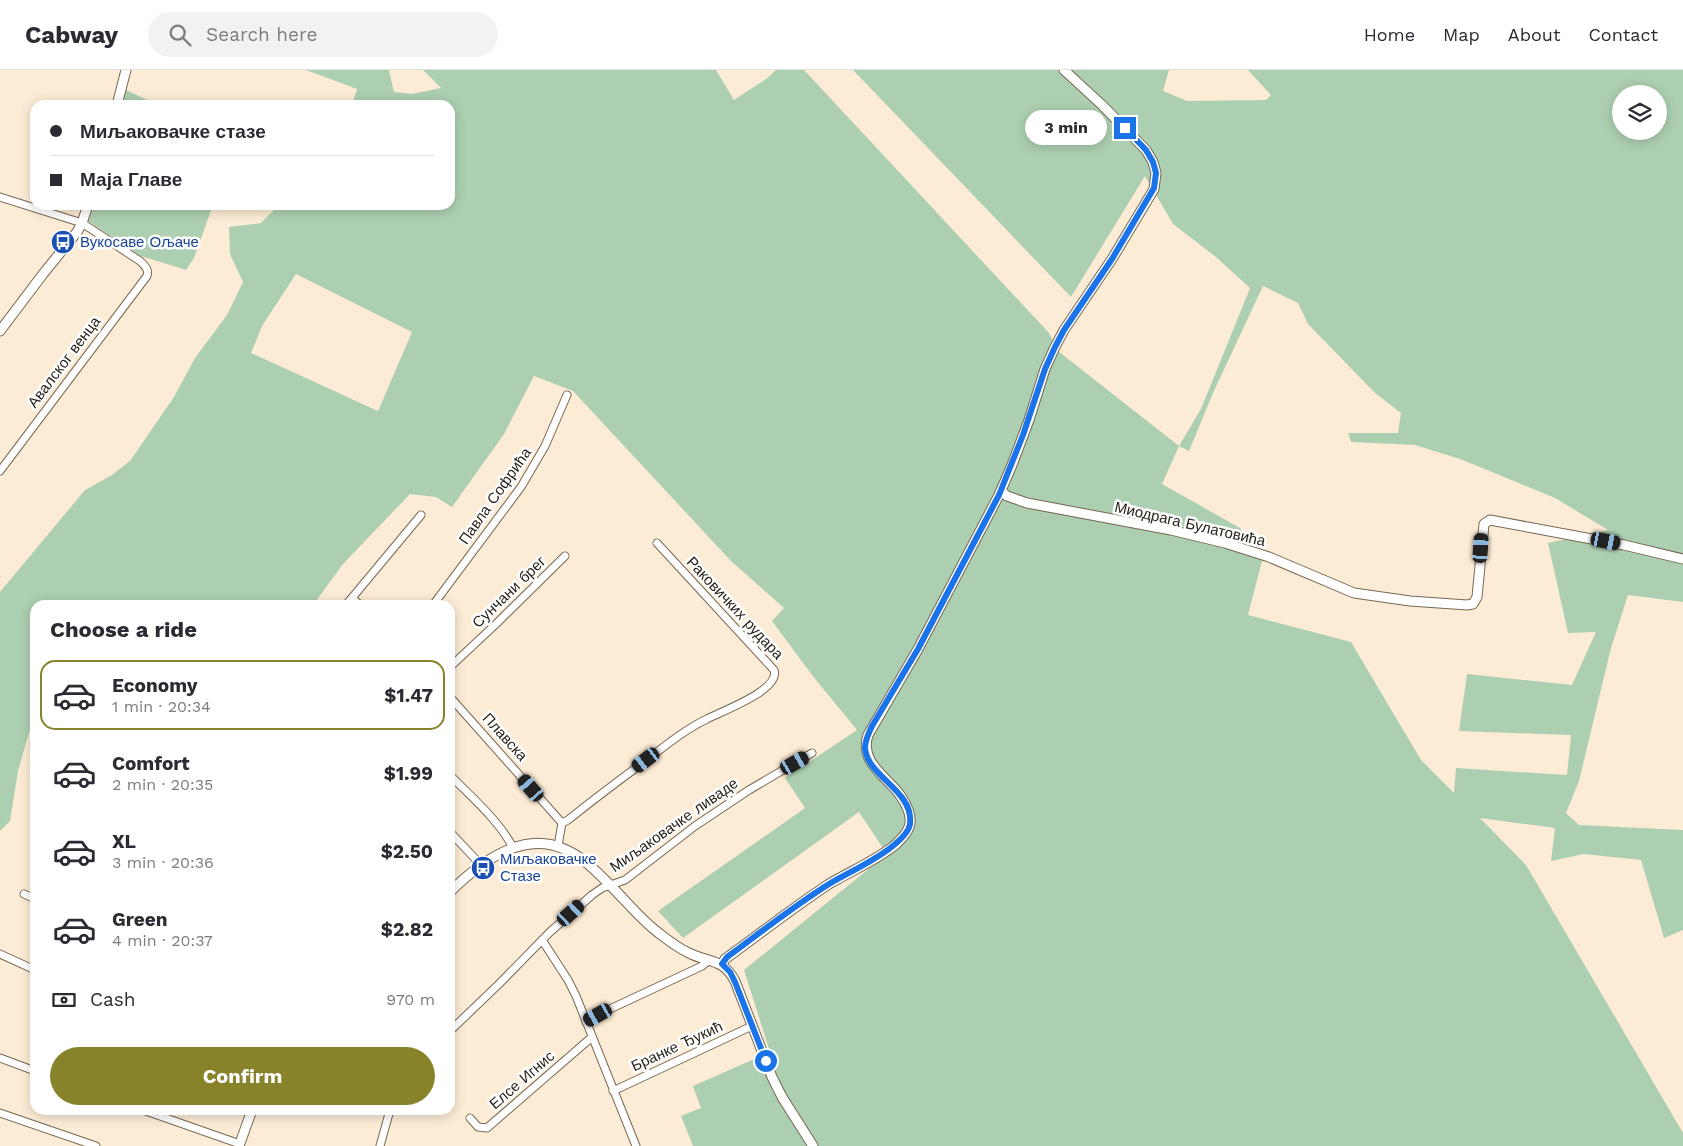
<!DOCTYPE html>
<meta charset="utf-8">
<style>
body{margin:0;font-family:"Work Sans",sans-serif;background:#f2f2f3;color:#2b2b33;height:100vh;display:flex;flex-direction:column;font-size:19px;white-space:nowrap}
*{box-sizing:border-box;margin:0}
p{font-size:16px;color:#7c7c81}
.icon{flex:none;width:28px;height:28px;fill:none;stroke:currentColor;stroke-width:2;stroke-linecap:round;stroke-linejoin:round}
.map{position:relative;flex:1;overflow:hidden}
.details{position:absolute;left:30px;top:530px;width:425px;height:515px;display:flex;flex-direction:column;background:#fff;border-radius:15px;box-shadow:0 2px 12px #0003}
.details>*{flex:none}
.guide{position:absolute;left:30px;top:30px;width:425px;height:110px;border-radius:15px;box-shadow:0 2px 12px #0003;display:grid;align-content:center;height:110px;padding:0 20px;background:#fff}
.controls{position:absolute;left:1612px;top:15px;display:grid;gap:10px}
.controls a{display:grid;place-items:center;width:55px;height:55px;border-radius:50%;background:#fff;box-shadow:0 2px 12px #0003;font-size:25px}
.end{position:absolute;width:22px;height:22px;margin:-11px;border:6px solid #1a73e8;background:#fff;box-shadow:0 0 0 2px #fff}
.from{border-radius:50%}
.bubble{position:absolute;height:35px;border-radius:18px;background:#fff;box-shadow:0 2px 12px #0003;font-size:16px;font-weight:700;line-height:35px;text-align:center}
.car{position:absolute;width:15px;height:30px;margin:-15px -8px;border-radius:6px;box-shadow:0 0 4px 1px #0007;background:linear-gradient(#222 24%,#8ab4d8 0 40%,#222 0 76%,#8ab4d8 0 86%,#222 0)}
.guide b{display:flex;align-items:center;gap:18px;height:48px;font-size:19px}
.guide b+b{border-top:1px solid #e1e1e2}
.guide i{width:12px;height:12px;background:#2b2b33}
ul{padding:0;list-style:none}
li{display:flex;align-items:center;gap:15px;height:70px;margin:0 10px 8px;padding:0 10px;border:2px solid transparent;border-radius:15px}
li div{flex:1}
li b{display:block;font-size:19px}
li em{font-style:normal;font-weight:700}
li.active{border-color:#88822a}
li>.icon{width:45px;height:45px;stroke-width:1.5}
h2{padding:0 20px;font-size:22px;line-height:60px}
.pay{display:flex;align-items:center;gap:12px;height:55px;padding:0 20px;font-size:19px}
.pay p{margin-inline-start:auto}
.action{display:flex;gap:10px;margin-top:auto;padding:10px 20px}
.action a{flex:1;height:58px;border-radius:30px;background:#88822a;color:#fff;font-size:20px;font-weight:700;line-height:58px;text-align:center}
header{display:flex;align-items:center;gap:30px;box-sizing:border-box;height:70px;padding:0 25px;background:#fff;border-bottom:1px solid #e1e1e2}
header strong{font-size:24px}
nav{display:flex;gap:28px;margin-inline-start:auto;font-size:18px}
.search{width:350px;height:45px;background:#f2f2f3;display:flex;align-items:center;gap:12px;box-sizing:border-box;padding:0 18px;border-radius:28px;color:#7c7c81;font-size:19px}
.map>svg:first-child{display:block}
</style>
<header>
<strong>Cabway</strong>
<div class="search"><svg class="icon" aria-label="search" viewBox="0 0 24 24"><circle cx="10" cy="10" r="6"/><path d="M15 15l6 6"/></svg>Search here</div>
<nav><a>Home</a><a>Map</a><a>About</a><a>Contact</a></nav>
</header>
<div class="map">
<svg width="1683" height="1076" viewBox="0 0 1683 1076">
<rect width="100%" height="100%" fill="#fdecd5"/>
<!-- green -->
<g fill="#adcfb1" fill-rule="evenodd">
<path d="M306 0H389L394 22 412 24 441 18 423 0H716L734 30 766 9 776 0H804L1049 263 1058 281 1179 376 1201 339 1250 218 1216 187 1173 154 1145 106 1071 227 853 0H1169L1163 21 1187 31 1266 30 1271 25 1248 0H1683V532L1628 525 1611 578 1579 711 1566 743 1579 755 1683 760V860L1664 868 1641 790 1584 784 1551 791 1555 758 1480 748 1526 795 1683 1063V1076H693L681 1046 701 1038 693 1016 770 982 744 900 887 784 859 742 683 868 658 841 805 738 785 708 857 660 812 605 772 551 784 538 731 491 573 321 534 306 504 364 452 437 436 427 410 424 343 494 313 535H35V659H30L18 701 10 751 0 761V522L85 420 112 405 130 391 174 327 195 288 227 245 243 212 230 184 229 157 261 153 279 135H450V35H352L357 19ZM1621 24H1659V61H1621ZM296 204 412 262 378 341 251 283 262 256ZM1263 216 1298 233 1308 254 1375 323 1401 343 1398 363H1348L1351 372 1415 375 1460 389 1555 428 1608 460 1548 473 1568 563 1596 562 1572 615 1467 604 1459 661 1571 665 1567 705 1456 698 1454 723 1421 690 1351 572 1248 545 1262 491 1240 458 1162 414 1179 376 1189 381 1213 323Z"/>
<path d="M126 20 158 35H122Z"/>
<path d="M93 135H213L194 188 186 200 141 186 88 151Z"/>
</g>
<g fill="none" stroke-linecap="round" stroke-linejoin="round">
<!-- minor casing -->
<g stroke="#766753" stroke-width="9">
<g id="minor">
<path d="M0 127 82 153 140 191C145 196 149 199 147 206L0 401"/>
<path d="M352 528 360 535"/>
<path d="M346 535 421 445"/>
<path d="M433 535 521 417 545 376 567 325"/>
<path d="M450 597 497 553 565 486"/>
<path d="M450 627 562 753"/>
<path d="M450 705C470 726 500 751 513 778"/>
<path d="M562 753 568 750C593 730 618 711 644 692 665 676 684 660 707 649 722 641 781 620 774 600L657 473"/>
<path d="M450 762 481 795"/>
<path d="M558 776 562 753"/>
<path d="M24 824 35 829"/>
<path d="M542 870 568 910 576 926 636 1076"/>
<path d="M0 884 35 900"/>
<path d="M586 952 610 939 702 896 709 890"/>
<path d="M450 961 500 913 550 862 592 825 602 818 625 810 695 756 749 720 812 683"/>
<path d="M0 988 35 1001"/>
<path d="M613 1021 752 956"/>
<path d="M143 1040 240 1074"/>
<path d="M0 1043 96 1076"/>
<path d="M470 1048 478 1057 487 1058 592 967"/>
<path d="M380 1076 390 1040"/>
</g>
</g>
<!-- tertiary casing -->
<g stroke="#766753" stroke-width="11">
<g id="tertiary">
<path d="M117 35 126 0"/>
<path d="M0 261 43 204 77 162 82 153 88 135"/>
<path d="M1001 421 1007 426 1027 433 1171 460 1225 473 1269 487 1354 523 1410 531 1467 535 1473 534 1477 527 1484 454 1490 450 1624 475 1683 489"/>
<path d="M450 822C478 794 522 760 564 779 582 786 598 803 611 816 627 832 642 851 660 864 669 871 678 878 689 883 709 893 723 888 735 911L772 1007 782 1027 813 1076"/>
<path d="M722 894 725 889 736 881C766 859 797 835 829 814 851 801 875 791 895 775 900 770 907 764 909 757 913 747 906 733 900 725 886 706 859 692 868 665L918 579 999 425 1012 395 1029 350 1045 299 1055 277 1064 260 1112 189 1154 119 1156 103 1153 92 1146 80 1102 35 1064 0"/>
<path d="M239 1076 252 1040"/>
</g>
</g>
<!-- minor -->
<use href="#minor" stroke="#fff" stroke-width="7"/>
<!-- tertiary -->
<use href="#tertiary" stroke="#fff" stroke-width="9"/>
</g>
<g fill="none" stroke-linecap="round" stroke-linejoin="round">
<!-- route -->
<path stroke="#1a73e8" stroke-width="6" d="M766 991 735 912 730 902 722 894 727 887C761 862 794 836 829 814 851 801 875 791 894 775 900 770 909 762 910 754 914 720 867 707 865 678 865 670 869 663 872 656L918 579 999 425 1023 365 1045 299 1055 277 1064 260 1112 189 1154 118 1156 103 1153 92 1146 80 1125 58"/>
</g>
<!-- icons -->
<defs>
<g id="bus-disc" transform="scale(1.25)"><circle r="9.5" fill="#1a4fb4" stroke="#fff"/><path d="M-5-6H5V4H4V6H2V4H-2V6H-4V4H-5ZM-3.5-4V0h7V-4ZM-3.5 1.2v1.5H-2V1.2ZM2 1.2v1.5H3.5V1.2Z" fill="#fff"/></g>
</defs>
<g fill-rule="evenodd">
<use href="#bus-disc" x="63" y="172"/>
<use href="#bus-disc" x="483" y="798"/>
</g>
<g text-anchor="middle" stroke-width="5" stroke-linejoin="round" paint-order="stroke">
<!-- transit labels -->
<g font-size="15" fill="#164399" stroke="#fff" text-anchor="start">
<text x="80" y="177">Вукосаве Ољаче</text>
<text x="500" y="794">Миљаковачке<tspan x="500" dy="17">Стазе</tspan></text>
</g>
<!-- street labels -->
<g font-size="15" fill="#28221a" stroke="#fff">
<text transform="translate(64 292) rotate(-53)" y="5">Авалског венца</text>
<text transform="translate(495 426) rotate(-55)" y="5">Павла Софрића</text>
<text transform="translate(1190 454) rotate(13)" y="5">Миодрага Булатовића</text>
<text transform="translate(509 522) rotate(-44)" y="5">Сунчани брег</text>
<text transform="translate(735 538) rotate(47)" y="5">Раковичких рудара</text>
<text transform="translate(505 667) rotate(48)" y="5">Плавска</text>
<text transform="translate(674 755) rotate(-35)" y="5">Миљаковачке ливаде</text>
<text transform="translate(677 976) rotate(-25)" y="5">Бранке Ђукић</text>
<text transform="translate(522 1010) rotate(-41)" y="5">Елсе Игнис</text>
</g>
</g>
</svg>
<div class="controls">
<a><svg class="icon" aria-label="layers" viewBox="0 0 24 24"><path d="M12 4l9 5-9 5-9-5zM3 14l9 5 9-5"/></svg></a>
</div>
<i class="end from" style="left:766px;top:991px"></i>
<i class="end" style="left:1125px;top:58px"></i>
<div class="bubble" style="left:1025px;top:40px;width:82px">3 min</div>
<i class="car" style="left:1606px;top:471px;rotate:101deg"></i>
<i class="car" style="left:1481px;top:478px;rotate:4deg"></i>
<i class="car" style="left:646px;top:690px;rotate:233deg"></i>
<i class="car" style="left:795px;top:693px;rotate:60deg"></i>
<i class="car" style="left:531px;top:718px;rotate:319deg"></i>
<i class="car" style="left:571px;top:843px;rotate:48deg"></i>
<i class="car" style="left:598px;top:945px;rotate:241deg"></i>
<div class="guide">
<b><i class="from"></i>Миљаковачке стазе</b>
<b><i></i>Маја Главе</b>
</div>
<section class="details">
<h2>Choose a ride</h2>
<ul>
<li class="active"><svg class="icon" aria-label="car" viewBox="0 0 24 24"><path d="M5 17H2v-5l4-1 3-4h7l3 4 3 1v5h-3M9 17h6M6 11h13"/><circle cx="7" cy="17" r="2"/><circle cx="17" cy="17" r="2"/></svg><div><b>Economy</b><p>1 min · 20:34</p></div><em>$1.47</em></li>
<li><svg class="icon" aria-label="car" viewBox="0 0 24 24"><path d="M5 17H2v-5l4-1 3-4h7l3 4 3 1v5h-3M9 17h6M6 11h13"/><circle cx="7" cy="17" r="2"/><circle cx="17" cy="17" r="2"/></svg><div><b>Comfort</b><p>2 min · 20:35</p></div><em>$1.99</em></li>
<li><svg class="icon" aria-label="car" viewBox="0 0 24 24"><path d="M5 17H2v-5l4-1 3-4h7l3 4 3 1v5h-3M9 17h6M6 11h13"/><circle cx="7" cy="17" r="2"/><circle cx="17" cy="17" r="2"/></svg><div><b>XL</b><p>3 min · 20:36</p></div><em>$2.50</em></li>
<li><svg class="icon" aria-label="car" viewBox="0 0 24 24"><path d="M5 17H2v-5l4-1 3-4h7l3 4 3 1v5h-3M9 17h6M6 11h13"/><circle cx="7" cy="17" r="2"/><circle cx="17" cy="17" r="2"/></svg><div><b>Green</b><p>4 min · 20:37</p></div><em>$2.82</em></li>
</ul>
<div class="pay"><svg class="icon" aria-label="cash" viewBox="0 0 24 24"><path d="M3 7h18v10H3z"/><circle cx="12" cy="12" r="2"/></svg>Cash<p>970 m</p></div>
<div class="action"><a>Confirm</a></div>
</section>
</div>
